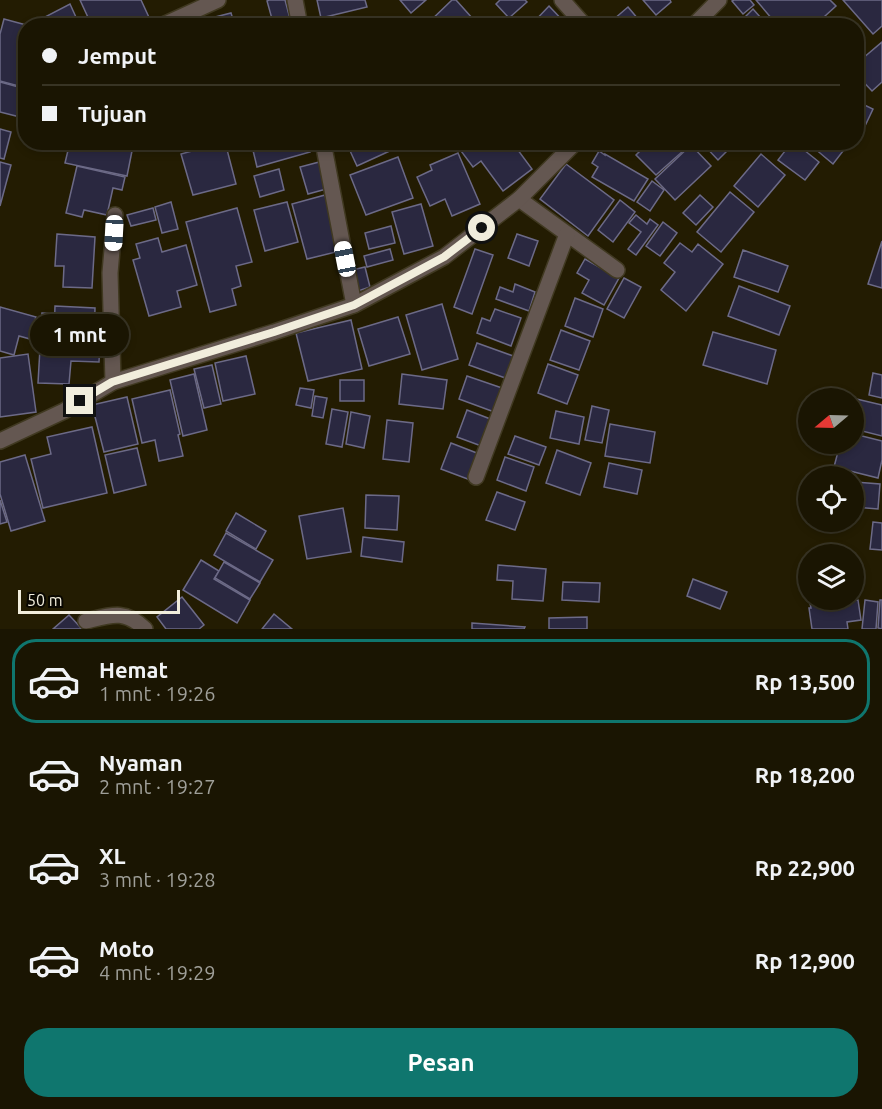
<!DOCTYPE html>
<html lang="id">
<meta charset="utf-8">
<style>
body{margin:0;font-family:Ubuntu,sans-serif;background:#272211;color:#f1f3f6;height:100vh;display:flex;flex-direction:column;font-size:22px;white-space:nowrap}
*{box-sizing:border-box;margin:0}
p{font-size:20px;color:#9f9f99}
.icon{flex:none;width:33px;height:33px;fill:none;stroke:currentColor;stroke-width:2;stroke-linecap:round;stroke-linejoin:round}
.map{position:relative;height:629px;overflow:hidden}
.drawer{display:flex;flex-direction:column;background:#1a1502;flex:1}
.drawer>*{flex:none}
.hud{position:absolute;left:18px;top:18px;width:846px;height:132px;border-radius:24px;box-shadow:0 3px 9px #0003,0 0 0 2px #383424;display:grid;align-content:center;height:132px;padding:0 24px;background:#1a1502}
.needle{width:39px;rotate:251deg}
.buttons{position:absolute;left:798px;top:388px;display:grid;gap:12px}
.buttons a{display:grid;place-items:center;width:66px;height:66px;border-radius:50%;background:#1a1502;box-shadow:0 3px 9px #0003,0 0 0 2px #383424;font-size:30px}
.scale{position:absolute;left:18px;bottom:15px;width:162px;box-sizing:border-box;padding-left:6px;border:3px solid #f1eddc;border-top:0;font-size:16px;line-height:21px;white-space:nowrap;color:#f1eddc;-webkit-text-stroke:4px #090701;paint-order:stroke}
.end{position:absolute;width:27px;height:27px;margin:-14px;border:8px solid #f1eddc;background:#111;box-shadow:0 0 0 3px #111}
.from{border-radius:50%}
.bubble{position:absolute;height:42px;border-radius:21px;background:#1a1502;box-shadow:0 3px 9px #0003,0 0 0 2px #383424;font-size:20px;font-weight:600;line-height:42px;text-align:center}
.car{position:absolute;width:18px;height:36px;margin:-18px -9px;border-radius:8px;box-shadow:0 0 4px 2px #0007;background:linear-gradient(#fff 24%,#345 0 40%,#fff 0 76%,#345 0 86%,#fff 0)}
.hud b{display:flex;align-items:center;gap:21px;height:57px;font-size:22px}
.hud b+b{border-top:2px solid #383424}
.hud i{width:15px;height:15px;background:#f1f3f6}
ul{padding:10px 0 0;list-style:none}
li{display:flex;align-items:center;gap:18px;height:84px;margin:0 12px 9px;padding:0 12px;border:3px solid transparent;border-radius:24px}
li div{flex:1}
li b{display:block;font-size:22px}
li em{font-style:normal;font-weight:600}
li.on{border-color:#0f766e}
li>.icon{width:54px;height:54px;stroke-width:1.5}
.button{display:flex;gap:12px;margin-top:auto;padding:12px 24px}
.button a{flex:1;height:69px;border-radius:24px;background:#0f766e;color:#fff;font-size:24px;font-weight:600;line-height:69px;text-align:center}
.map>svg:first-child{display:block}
</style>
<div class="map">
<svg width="882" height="629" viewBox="0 0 882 629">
<rect width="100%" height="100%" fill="#231c02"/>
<!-- building -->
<g fill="#2a2840" stroke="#6c6a87" stroke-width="1.5">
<path d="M80 0H141L153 26H92Z"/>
<path d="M269 0H285L292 26H274L267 1Z"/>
<path d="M317 0H365L367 7 321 18Z"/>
<path d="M400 0H426L411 13Z"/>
<path d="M452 0H456L473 19 466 26H425Z"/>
<path d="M500 0H525L527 2 509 18 496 4Z"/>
<path d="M643 0H670L671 2 656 15Z"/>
<path d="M734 0H750L754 5 743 14 732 1Z"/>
<path d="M756 0H830L836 6 814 26H778Z"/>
<path d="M843 0H882V26L873 34Z"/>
<path d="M70 4 80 26H47L43 18Z"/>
<path d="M549 6 568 26H530Z"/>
<path d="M628 7 644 26H606Z"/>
<path d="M753 9 768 26H736Z"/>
<path d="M231 13 235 26H213L211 18Z"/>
<path d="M4 19 30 26H26V88L0 81V34Z"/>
<path d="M882 42V82L872 91 856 74V64Z"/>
<path d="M0 82 26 89V111L24 118 0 112Z"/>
<path d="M856 101 873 109 865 126 856 121Z"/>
<path d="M0 129 11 132 4 159 0 158Z"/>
<path d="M70 142H93L132 151 127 176 65 163Z"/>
<path d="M225 142 236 184 193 195 181 154Z"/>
<path d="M251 142H307L310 152 257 167Z"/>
<path d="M346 142H391L394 149 357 166Z"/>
<path d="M473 142H512L532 169 503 191 481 161 473 167 461 151Z"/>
<path d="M646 142H675L683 151 656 175 636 155 647 144Z"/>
<path d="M701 142H736L718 160Z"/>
<path d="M743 142H759L751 150Z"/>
<path d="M792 142H794L819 162 805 180 778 160Z"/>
<path d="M807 142H850L833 164Z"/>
<path d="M691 145 711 166 675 200 655 179Z"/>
<path d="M599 151 605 155V154L648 179 634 201 592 177 598 167 592 163Z"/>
<path d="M458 153 480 204 452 216 445 199 430 206 417 177 432 170 430 165Z"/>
<path d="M761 154 785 175 758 207 734 186Z"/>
<path d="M398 157 413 198 366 215 350 175Z"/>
<path d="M323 161 330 188 308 194 300 167Z"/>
<path d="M0 162 11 165 0 206Z"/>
<path d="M566 164 614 200 588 236 540 199Z"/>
<path d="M77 166 125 177 122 190 113 188 107 215 84 210 82 217 66 213Z"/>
<path d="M279 169 284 190 260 197 254 176Z"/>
<path d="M652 181 664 190 650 211 637 202Z"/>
<path d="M730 192 754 212 721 252 697 232Z"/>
<path d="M325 195 340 251 307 259 292 204Z"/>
<path d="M700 195 713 207 696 225 683 213Z"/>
<path d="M620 200 635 212 613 242 598 230Z"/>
<path d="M171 202 178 229 162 233 155 207Z"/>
<path d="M287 202 298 242 265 251 254 210Z"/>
<path d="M421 204 433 246 404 254 392 212Z"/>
<path d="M153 208 156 220 131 226 127 215Z"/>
<path d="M237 208 252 262 236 266 241 286 232 289 236 305 210 312 186 222Z"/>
<path d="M636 215 647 224 650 219 658 225 636 255 628 249 641 232 629 223Z"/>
<path d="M663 222 677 233 660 256 646 246Z"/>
<path d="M391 226 395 243 369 249 365 233Z"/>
<path d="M57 234 95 237 92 288 63 287 64 266H55Z"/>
<path d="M517 234 538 241 529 266 508 258Z"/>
<path d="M158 238 162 252 186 245 197 285 177 291 181 307 149 316 133 260 140 258 136 244Z"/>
<path d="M882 241V288L868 284Z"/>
<path d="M680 243 692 252 698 244 723 264 686 311 661 290 675 272 664 263Z"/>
<path d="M390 249 393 260 367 267 364 256Z"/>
<path d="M475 249 493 255 472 314 454 307Z"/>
<path d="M743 250 788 266 778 292 734 277Z"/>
<path d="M585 259 619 278 604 305 582 293 589 280 577 273Z"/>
<path d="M365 267 370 287 358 291 352 270Z"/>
<path d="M624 278 641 287 624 318 607 309Z"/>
<path d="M515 284 535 292 529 311 496 299 500 287 513 292Z"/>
<path d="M739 286 790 306 779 335 728 316Z"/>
<path d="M575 298 603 309 593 337 565 326Z"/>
<path d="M442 304 458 359 422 370 406 315Z"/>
<path d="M55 306 95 308 94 340 73 338V334L54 333Z"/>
<path d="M0 307 36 317 30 339 19 336 14 355 0 351Z"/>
<path d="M495 309 521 318 511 346 477 333 482 318 490 321Z"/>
<path d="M42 313 54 314 53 334 72 335V339L100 341 99 362 71 361 69 384 38 383Z"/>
<path d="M398 317 410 354 369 366 358 329Z"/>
<path d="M351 320 362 369 308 381 296 333Z"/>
<path d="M561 330 590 341 579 370 550 360Z"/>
<path d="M713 332 776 350 767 384 703 365Z"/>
<path d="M477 343 516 357 508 379 469 365Z"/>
<path d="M28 354 36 412 0 417V358Z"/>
<path d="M246 356 255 394 223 401 215 363Z"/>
<path d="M548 364 578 375 567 404 538 393Z"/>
<path d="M212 365 221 404 204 408 194 369Z"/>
<path d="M873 373 882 375V398L869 395Z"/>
<path d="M194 374 207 430 183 436 170 380Z"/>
<path d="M402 374 447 380 443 409 399 404Z"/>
<path d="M467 376 505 389 497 413 459 399Z"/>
<rect x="340" y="380" width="24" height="21"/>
<path d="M300 388 314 390 311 408 296 405Z"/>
<path d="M170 390 180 434 178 435 183 456 159 461 155 440 142 443 132 399Z"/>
<path d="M315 396 327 398 323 418 312 416Z"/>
<path d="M127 397 138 444 104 452 92 405Z"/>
<path d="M848 397 882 405V436L854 429V399H847Z"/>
<path d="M592 406 609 410 602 443 585 440Z"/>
<path d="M332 409 348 412 342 447 326 444Z"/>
<path d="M467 410 493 420 484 447 457 437Z"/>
<path d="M556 411 584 417 579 444 550 438Z"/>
<path d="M351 412 370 416 364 448 346 444Z"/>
<path d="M387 420 413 423 409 462 383 459Z"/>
<path d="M610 424 655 432 650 463 605 456Z"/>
<path d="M92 427 107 493 43 508 31 459 51 454 47 437Z"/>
<path d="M854 434 882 441V460L878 478 834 467 840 444H854Z"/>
<path d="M515 436 546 447 539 465 508 454Z"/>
<path d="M451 443 482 455 473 481 441 469Z"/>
<path d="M137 448 146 485 114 493 105 455Z"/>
<path d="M557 450 591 463 580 495 546 483Z"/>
<path d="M25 455 45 521 11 531 0 494V462Z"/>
<path d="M505 457 534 467 526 491 497 480Z"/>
<path d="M609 463 642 470 637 494 604 487Z"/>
<path d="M855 482 880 484 878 509 854 507Z"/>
<path d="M497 492 525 502 515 530 486 520Z"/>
<path d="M366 495 399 496 397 530 365 528Z"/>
<path d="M0 500 7 522 0 524Z"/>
<path d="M343 508 351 552 307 559 299 516Z"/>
<path d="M236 513 266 531 256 549 226 531Z"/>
<path d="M873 522 882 523V550L870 549Z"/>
<path d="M226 533 273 560 260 582 214 555Z"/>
<path d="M363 537 404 542 402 562 361 556Z"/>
<path d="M201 560 219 571 214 579 250 600 237 623 183 590Z"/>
<path d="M224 562 260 583 250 599 215 578Z"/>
<path d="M498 565 546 569 543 601 512 599 513 581 497 580Z"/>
<path d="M693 579 727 592 720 609 687 596Z"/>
<path d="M563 582 600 583 599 602 562 600Z"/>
<path d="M182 597 204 625 199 629H166L157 617Z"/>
<path d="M831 600H843L844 602 858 600 861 620 847 622 848 629H812L809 608H811L810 603Z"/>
<path d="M865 600 878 602 876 629H862Z"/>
<path d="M880 600H882V629L878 628Z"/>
<path d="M274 614 292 629H262Z"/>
<path d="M69 615 82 629H53Z"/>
<path d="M587 617V629H549V618Z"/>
<path d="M472 623 525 627 524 629H472Z"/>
</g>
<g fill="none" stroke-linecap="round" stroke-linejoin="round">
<!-- minor casing -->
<g stroke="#403921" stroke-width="18">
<g id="minor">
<path d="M295 0 300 26"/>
<path d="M562 0 585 26"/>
<path d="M161 26 218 0"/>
<path d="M693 26 719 0"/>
<path d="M323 142 354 305"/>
<path d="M519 199 617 270"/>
<path d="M113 382 110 273 115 215"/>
<path d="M0 441 64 411 113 382 274 332 354 305 444 257 519 199 576 142"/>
<path d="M476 477 567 234"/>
<path d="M86 621C111 615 125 609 145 629"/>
</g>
</g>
<!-- minor -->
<use href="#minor" stroke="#645751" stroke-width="15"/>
</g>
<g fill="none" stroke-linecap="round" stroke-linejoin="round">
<!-- route -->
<path stroke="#f1eddc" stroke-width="8" d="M80 401 112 382 274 332 354 305 444 257 482 228"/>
</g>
</svg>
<div class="buttons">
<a><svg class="needle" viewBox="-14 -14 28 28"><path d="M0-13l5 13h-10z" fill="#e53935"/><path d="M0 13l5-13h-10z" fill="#9f9f99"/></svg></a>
<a><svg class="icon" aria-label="locate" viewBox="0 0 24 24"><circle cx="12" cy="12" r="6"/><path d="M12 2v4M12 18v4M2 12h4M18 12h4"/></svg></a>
<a><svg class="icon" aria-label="layers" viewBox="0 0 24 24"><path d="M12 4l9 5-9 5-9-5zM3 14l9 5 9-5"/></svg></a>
</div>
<div class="scale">50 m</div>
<i class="end from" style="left:482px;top:228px"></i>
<i class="end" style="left:80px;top:401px"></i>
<div class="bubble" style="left:30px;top:314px;width:99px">1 mnt</div>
<i class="car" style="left:114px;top:233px;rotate:183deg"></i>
<i class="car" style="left:345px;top:259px;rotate:349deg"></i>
<div class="hud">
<b><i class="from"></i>Jemput</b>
<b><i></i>Tujuan</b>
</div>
</div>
<section class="drawer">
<ul>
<li class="on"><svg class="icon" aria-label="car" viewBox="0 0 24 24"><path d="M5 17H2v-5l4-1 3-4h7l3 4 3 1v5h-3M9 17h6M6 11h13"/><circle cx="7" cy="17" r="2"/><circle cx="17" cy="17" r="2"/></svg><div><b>Hemat</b><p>1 mnt · 19:26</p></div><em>Rp 13,500</em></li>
<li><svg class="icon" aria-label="car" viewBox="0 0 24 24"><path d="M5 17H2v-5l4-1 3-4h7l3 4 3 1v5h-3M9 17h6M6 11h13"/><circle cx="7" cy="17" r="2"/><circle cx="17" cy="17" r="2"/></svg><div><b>Nyaman</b><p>2 mnt · 19:27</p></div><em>Rp 18,200</em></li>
<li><svg class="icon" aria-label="car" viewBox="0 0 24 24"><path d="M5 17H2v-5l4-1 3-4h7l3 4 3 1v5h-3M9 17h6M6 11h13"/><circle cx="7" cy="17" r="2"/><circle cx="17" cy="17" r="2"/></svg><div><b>XL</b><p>3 mnt · 19:28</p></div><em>Rp 22,900</em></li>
<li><svg class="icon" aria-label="car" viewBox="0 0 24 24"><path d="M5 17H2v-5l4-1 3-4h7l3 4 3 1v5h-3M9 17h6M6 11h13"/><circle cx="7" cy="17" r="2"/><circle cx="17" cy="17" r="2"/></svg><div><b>Moto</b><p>4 mnt · 19:29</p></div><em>Rp 12,900</em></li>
</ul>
<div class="button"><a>Pesan</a></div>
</section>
